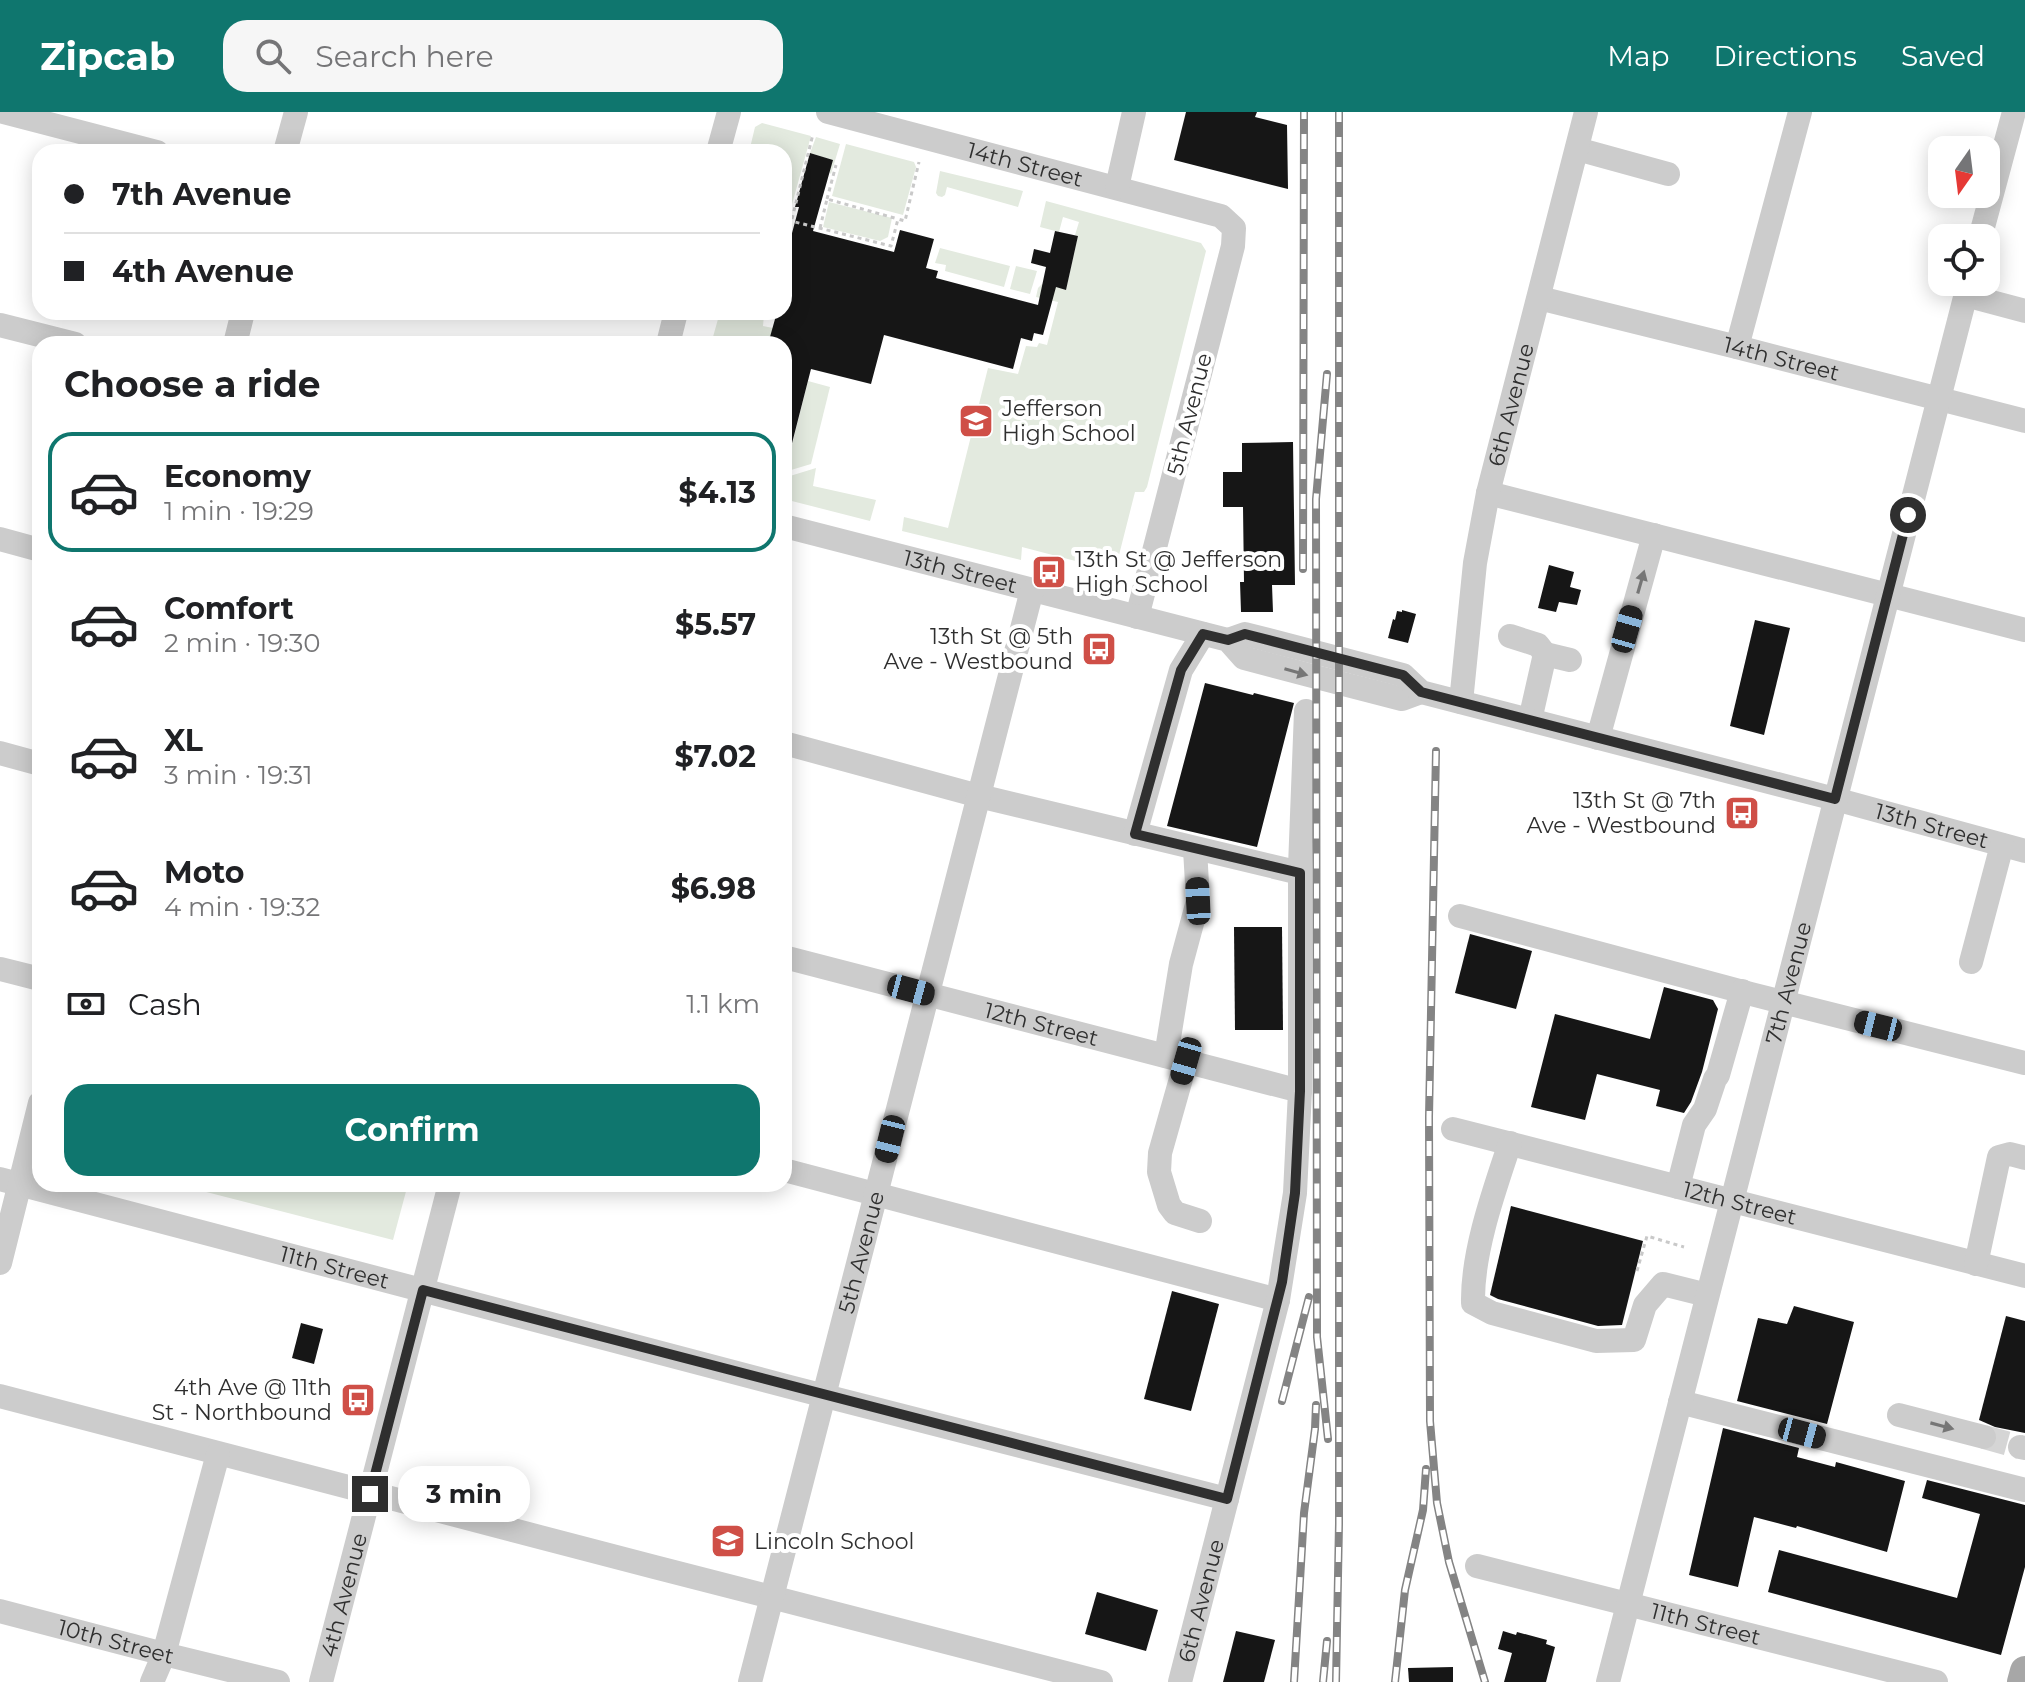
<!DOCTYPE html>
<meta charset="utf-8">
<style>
body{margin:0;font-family:Montserrat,sans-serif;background:#f6f6f6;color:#202124;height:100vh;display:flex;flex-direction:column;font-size:30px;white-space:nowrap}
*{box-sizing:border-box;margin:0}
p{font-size:26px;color:#757577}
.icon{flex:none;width:44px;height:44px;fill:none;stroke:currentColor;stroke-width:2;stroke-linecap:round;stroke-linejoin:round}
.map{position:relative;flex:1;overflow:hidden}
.side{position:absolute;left:32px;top:224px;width:760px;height:856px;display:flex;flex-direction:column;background:#fff;border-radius:24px;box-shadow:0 4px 20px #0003}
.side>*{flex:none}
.hud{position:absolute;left:32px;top:32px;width:760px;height:176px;border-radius:24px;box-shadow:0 4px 20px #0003;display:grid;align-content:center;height:176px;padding:0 32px;background:#fff}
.needle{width:52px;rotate:194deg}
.controls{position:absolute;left:1928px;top:24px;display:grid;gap:16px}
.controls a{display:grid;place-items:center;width:72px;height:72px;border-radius:16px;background:#fff;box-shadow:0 4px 20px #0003;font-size:40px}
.end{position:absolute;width:36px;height:36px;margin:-18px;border:10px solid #2f2f2f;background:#fff;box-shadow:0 0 0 4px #fff}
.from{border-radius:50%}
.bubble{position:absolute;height:56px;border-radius:24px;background:#fff;box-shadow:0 4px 20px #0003;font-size:26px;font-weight:700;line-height:56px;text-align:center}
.car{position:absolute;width:24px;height:48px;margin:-24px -12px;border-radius:10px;box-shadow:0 0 6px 2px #0007;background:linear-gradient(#222 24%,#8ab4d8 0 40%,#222 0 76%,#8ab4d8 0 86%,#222 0)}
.hud b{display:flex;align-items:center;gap:28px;height:76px;font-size:30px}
.hud b+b{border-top:2px solid #e0e0e0}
.hud i{width:20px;height:20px;background:#202124}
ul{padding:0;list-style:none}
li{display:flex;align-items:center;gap:24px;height:120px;margin:0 16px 12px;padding:0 16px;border:4px solid transparent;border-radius:24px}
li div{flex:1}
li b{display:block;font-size:30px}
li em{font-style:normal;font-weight:700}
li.active{border-color:#0f766e}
li>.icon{width:72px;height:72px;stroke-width:1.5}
h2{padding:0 32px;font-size:36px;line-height:96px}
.pay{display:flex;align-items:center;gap:20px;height:88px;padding:0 32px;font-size:30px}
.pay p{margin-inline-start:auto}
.cta{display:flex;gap:16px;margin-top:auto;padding:16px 32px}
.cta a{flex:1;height:92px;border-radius:24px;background:#0f766e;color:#fff;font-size:32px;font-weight:700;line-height:92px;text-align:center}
header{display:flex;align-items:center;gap:48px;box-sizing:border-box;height:112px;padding:0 40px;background:#0f766e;color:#fff}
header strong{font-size:38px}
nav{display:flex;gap:44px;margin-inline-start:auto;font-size:28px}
.search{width:560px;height:72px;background:#f6f6f6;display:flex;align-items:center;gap:20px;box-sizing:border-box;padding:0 28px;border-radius:24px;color:#757577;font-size:30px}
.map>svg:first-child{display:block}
</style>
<header>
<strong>Zipcab</strong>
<div class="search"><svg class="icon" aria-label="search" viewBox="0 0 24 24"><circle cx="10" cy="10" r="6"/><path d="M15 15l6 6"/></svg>Search here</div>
<nav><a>Map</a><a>Directions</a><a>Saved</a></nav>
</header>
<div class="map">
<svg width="2025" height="1570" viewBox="0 0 2025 1570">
<rect width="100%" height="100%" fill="#fff"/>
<!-- green -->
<g fill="#e3eadf">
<path d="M762 11 811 24 789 103 784 97V40H760L761 33 750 36 755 15Z"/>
<path d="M816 25 840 32 831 62 829 60 832 48 810 41Z"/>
<path d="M846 32 914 50 916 55 903 103 832 84Z"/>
<path d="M940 59 1023 79 1018 95 947 75 945 83 942 85 938 84 936 81Z"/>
<path d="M1046 89 1201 131 1206 139 1147 375 1144 380H1135L1117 451 1106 457 1022 435 1021 448 902 419 904 405 948 416 988 256 1018 262 1026 234 1037 235 1039 231 1047 233 1058 190 1036 185 1038 176 1042 172 1066 177 1078 124 1075 123 1079 110 1063 105 1059 120 1040 115Z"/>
<path d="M829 90 892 106 888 125 880 129 823 115Z"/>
<path d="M940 136 1010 154 1004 175 945 159 946 153 935 151Z"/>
<path d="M1016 154 1037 159 1030 182 1010 177Z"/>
<path d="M720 200H754L764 203 763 214 773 216 768 232H711Z"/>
<path d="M808 269 830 275 811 352 791 358 786 356Z"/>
<path d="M816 356 813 374 876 388 870 409 784 387V363L790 364Z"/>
<path d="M175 1072H408L393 1128Z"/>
</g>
<!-- building -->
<g fill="#161616">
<path d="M1186 0H1257L1255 5 1287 13 1288 77 1174 48Z"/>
<path d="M810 41 833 48 813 119 894 140 900 118 934 127 926 156 938 159 936 166 1038 193 1046 155 1031 151 1034 137 1050 141 1055 119 1078 124 1066 178 1056 175 1043 223 1034 221 1032 229 1021 226 1013 257 884 223 871 272 811 257 789 343 784 342V232H768L777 200H784V173L788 157 784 154V151L799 95H795Z"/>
<path d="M1293 330 1295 473H1272L1273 500H1241L1240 470H1244L1243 395H1223V360H1242V331Z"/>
<path d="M1549 453 1574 460 1570 475 1581 478 1577 493 1559 490 1556 500 1538 496Z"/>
<path d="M1402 498 1416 502 1408 531 1388 526 1393 507 1395 508 1397 499 1402 500Z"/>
<path d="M1755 508 1790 516 1764 623 1730 614Z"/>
<path d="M1205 571 1253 583 1254 581 1294 591 1257 735 1167 714Z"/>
<path d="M1234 815H1282L1283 918H1235Z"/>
<path d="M1470 822 1532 839 1516 897 1455 881Z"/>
<path d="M1664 875 1713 888 1718 897 1702 960 1691 990 1684 1001 1656 994 1660 978 1597 962 1585 1008 1531 995 1555 902 1650 927Z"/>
<path d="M1511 1094 1643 1129 1622 1213 1598 1214 1498 1187 1490 1183Z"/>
<path d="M1172 1179 1219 1192 1191 1299 1144 1287Z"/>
<path d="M1794 1194 1854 1210 1827 1312 1737 1289 1758 1206 1787 1212Z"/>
<path d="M2006 1204 2025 1209V1321L1995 1315 1979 1308Z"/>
<path d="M301 1211 323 1217 314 1252 292 1246Z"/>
<path d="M1723 1316 1799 1336 1797 1345 1835 1355 1836 1350 1905 1369 1887 1440 1797 1414 1796 1416 1754 1405 1738 1475 1689 1463Z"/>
<path d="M1927 1368 2025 1393V1455L2001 1543 1768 1480 1779 1438 1957 1486 1980 1402 1922 1386Z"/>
<path d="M1097 1480 1158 1498 1146 1539 1085 1522Z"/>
<path d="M1236 1519 1275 1528 1264 1570H1223Z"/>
<path d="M1503 1519 1516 1523 1517 1520 1547 1528 1546 1532 1555 1535 1546 1570H1504L1512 1541 1498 1537Z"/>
<path d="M1453 1555V1570H1409L1408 1556Z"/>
</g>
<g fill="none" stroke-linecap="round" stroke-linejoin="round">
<!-- minor-tunnel -->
<path stroke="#d5d5d5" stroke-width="24" stroke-dasharray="24 12" stroke-linecap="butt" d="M1984 1325 2020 1335"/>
<!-- path -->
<g stroke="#c9c9c9" stroke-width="3" stroke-dasharray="4 4" stroke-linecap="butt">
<path d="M827 87 836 53"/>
<path d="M784 100 791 109 891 134 898 107 905 109 919 50"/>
<path d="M792 107 813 22"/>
<path d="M820 116 827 87 898 107"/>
<path d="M1637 1159 1647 1124 1684 1135"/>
</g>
<!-- minor -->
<g stroke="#ccc" stroke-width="24">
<path d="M3 0 157 40"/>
<path id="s1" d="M828 0 1221 104 1234 116 1233 134 1137 505"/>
<path d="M1577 37 1668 62"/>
<path d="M285 40 296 0"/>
<path d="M718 40 729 0"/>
<path d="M1117 75 1134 0"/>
<path d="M1980 126 2014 0"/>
<path d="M1965 183 2025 199"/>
<path id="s2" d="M1539 186 1737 235 2025 309"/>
<path d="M0 213 75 232"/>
<path d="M235 232 243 200"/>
<path d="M668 232 676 200"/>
<path d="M1737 235 1800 0"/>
<path d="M1488 381 2025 518"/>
<path id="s3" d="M784 414 1228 528 1244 546 1316 565 1402 587 1421 580"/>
<path d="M0 427 40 438"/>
<path d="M1510 524 1538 533 1545 542 1530 608"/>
<path id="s4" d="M1228 528 1245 522 1403 563 1421 580 1835 687 2025 739"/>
<path d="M1545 542 1570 548"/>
<path id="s5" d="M1461 590 1475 451 1488 381 1586 0"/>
<path d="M1598 626 1654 423"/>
<path d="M784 631 979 684 1300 761"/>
<path d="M0 641 40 652"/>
<path d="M1135 722 1181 558 1203 522"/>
<path d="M1460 804 1751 882 2025 951"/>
<path id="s6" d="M784 845 1300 979"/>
<path d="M1971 850 2002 733"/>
<path d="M0 857 40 867"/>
<path d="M1166 944 1181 852 1198 789 1195 737"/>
<path d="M1186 949 1160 1041 1159 1060 1169 1093 1175 1101 1200 1109"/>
<path id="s7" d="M1453 1017 2025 1164"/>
<path d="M1510 1031C1494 1079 1472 1140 1473 1191L1492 1201 1596 1229 1634 1228 1645 1193 1663 1172 1707 1183"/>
<path d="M784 1058 1278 1188"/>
<path id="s8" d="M0 1067 790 1275 1227 1387"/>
<path d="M1678 1075 1694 1013 1705 997 1715 967 1718 963 1742 879"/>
<path d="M0 1151 40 991"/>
<path d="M1976 1152 1999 1045 2010 1042 2025 1046"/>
<path d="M0 1284C366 1382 734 1475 1101 1570"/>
<path d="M1680 1290 2025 1378"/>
<path d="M1899 1303 1984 1325"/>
<path d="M2020 1335 2025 1336"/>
<path id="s9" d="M1477 1454 1936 1570"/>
<path id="s10" d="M0 1499 164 1542 278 1570"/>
<path d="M152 1570 164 1542 218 1342"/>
<path id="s11" d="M321 1570 450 1072"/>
<path id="s12" d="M750 1570 1032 478"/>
<path id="s13" d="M1180 1570 1278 1188 1295 1081 1300 979V755L1306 599"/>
<path id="s14" d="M1608 1570 1969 170"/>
</g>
<!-- major -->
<path stroke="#a7a7a7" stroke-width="30" d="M2022 1570 2025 1559"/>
<!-- rail casing -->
<g stroke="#848484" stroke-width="8">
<g id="rail">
<path d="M1327 262 1316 387 1317 1225 1328 1327"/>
<path d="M1303 457 1304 0"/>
<path d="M1436 639 1429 1005 1430 1309 1437 1391 1449 1450 1485 1570"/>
<path d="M1282 1289 1309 1185"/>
<path d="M1294 1570 1304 1401 1315 1317 1316 1293"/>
<path d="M1323 1570 1327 1529"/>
<path d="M1336 1570 1339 1412V0"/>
<path d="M1395 1570 1405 1478 1423 1398 1426 1357"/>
</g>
</g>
<!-- rail -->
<use href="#rail" stroke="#fff" stroke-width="5" stroke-dasharray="15" stroke-linecap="butt"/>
</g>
<!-- one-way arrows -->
<defs><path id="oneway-solid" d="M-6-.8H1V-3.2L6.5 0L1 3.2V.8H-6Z" transform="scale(2)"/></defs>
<g fill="#767676">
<use href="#oneway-solid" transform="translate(1641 470) rotate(-74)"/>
<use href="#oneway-solid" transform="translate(1296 560) rotate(16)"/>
<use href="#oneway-solid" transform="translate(1942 1314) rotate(15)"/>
</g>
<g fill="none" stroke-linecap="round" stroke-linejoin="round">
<!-- route -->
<path stroke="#2f2f2f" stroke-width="10" d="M370 1382 423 1178 1227 1387 1282 1170 1295 1081 1300 979V761L1135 722 1181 558 1203 522 1228 528 1245 522 1403 563 1421 580 1835 687 1908 403"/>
</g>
<!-- icons -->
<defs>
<g id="school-square" transform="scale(1.8)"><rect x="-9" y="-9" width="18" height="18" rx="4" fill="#cf4f47" stroke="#fff"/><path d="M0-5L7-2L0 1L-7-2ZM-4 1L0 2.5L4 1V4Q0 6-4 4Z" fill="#fff"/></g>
<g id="bus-square" transform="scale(1.8)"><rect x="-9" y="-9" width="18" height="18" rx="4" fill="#cf4f47" stroke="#fff"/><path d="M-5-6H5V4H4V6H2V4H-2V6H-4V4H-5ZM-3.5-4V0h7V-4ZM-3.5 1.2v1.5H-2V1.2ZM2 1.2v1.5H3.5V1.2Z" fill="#fff"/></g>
</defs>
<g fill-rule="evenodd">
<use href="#school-square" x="976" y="309"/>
<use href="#bus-square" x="1049" y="460"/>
<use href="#bus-square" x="1099" y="537"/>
<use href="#bus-square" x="1742" y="701"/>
<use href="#bus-square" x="358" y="1288"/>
<use href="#school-square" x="728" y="1429"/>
</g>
<g text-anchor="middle" stroke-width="8" stroke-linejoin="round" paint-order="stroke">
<!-- street labels -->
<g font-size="22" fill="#2f2f2f" stroke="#fff">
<text dy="8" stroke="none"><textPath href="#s1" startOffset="204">14th Street</textPath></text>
<text dy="8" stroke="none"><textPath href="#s2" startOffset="250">14th Street</textPath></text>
<text dy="8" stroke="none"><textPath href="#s5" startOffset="302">6th Avenue</textPath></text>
<text transform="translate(1189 302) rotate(-76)" y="8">5th Avenue</text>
<text dy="8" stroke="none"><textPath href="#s3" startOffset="182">13th Street</textPath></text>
<text dy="8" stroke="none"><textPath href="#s4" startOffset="734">13th Street</textPath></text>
<text dy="8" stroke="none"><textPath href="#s14" startOffset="722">7th Avenue</textPath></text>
<text dy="8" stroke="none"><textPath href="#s6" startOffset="266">12th Street</textPath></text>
<text dy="8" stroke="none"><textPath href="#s7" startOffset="296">12th Street</textPath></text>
<text dy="8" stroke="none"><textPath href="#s12" startOffset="444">5th Avenue</textPath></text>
<text dy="8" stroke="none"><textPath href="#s8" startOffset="346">11th Street</textPath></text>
<text dy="8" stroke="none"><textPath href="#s11" startOffset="90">4th Avenue</textPath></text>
<text dy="8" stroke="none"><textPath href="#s13" startOffset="84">6th Avenue</textPath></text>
<text dy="8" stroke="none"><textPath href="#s9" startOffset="236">11th Street</textPath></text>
<text dy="8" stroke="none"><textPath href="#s10" startOffset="120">10th Street</textPath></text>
</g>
<!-- poi labels -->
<g font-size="22" fill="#2f2f2f" stroke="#fff" text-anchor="start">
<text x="1002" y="304">Jefferson<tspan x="1002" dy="25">High School</tspan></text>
<text x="1075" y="455">13th St @ Jefferson<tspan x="1075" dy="25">High School</tspan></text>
<text x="1073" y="532" text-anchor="end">13th St @ 5th<tspan x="1073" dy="25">Ave - Westbound</tspan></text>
<text x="1716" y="696" text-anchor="end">13th St @ 7th<tspan x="1716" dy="25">Ave - Westbound</tspan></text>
<text x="332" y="1283" text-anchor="end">4th Ave @ 11th<tspan x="332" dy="25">St - Northbound</tspan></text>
<text x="754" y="1437">Lincoln School</text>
</g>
</g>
</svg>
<div class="controls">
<a><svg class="needle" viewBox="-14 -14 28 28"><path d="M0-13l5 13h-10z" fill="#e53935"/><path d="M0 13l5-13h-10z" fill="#757577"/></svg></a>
<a><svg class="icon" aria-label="locate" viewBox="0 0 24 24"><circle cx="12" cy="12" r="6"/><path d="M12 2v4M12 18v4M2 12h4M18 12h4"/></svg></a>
</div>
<i class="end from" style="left:1908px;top:403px"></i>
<i class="end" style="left:370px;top:1382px"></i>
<div class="bubble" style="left:398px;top:1354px;width:132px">3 min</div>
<i class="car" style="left:1627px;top:517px;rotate:16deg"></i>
<i class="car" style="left:1198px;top:789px;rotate:357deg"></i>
<i class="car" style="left:911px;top:878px;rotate:105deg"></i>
<i class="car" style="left:1878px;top:914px;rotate:284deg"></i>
<i class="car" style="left:1186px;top:949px;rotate:196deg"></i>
<i class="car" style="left:890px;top:1027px;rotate:194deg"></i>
<i class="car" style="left:1802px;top:1321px;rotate:105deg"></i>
<div class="hud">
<b><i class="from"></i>7th Avenue</b>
<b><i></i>4th Avenue</b>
</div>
<section class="side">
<h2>Choose a ride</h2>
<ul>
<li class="active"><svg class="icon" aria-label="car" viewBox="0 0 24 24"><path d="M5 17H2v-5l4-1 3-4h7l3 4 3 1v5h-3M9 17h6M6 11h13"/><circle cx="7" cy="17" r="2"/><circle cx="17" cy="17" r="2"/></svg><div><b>Economy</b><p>1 min · 19:29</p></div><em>$4.13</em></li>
<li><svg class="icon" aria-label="car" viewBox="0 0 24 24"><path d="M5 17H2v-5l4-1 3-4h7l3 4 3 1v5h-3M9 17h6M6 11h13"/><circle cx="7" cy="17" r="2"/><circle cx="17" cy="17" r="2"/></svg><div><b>Comfort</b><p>2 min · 19:30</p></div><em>$5.57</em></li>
<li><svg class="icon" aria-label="car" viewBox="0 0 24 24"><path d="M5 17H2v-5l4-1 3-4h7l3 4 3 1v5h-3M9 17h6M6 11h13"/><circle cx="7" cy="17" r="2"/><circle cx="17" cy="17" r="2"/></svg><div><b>XL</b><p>3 min · 19:31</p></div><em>$7.02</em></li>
<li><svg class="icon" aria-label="car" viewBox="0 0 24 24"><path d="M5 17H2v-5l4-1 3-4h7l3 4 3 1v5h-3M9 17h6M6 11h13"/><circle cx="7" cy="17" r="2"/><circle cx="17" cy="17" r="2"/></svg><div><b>Moto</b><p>4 min · 19:32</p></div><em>$6.98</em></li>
</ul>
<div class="pay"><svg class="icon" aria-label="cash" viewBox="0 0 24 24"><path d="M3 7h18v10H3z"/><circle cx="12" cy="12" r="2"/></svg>Cash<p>1.1 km</p></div>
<div class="cta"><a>Confirm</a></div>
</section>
</div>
